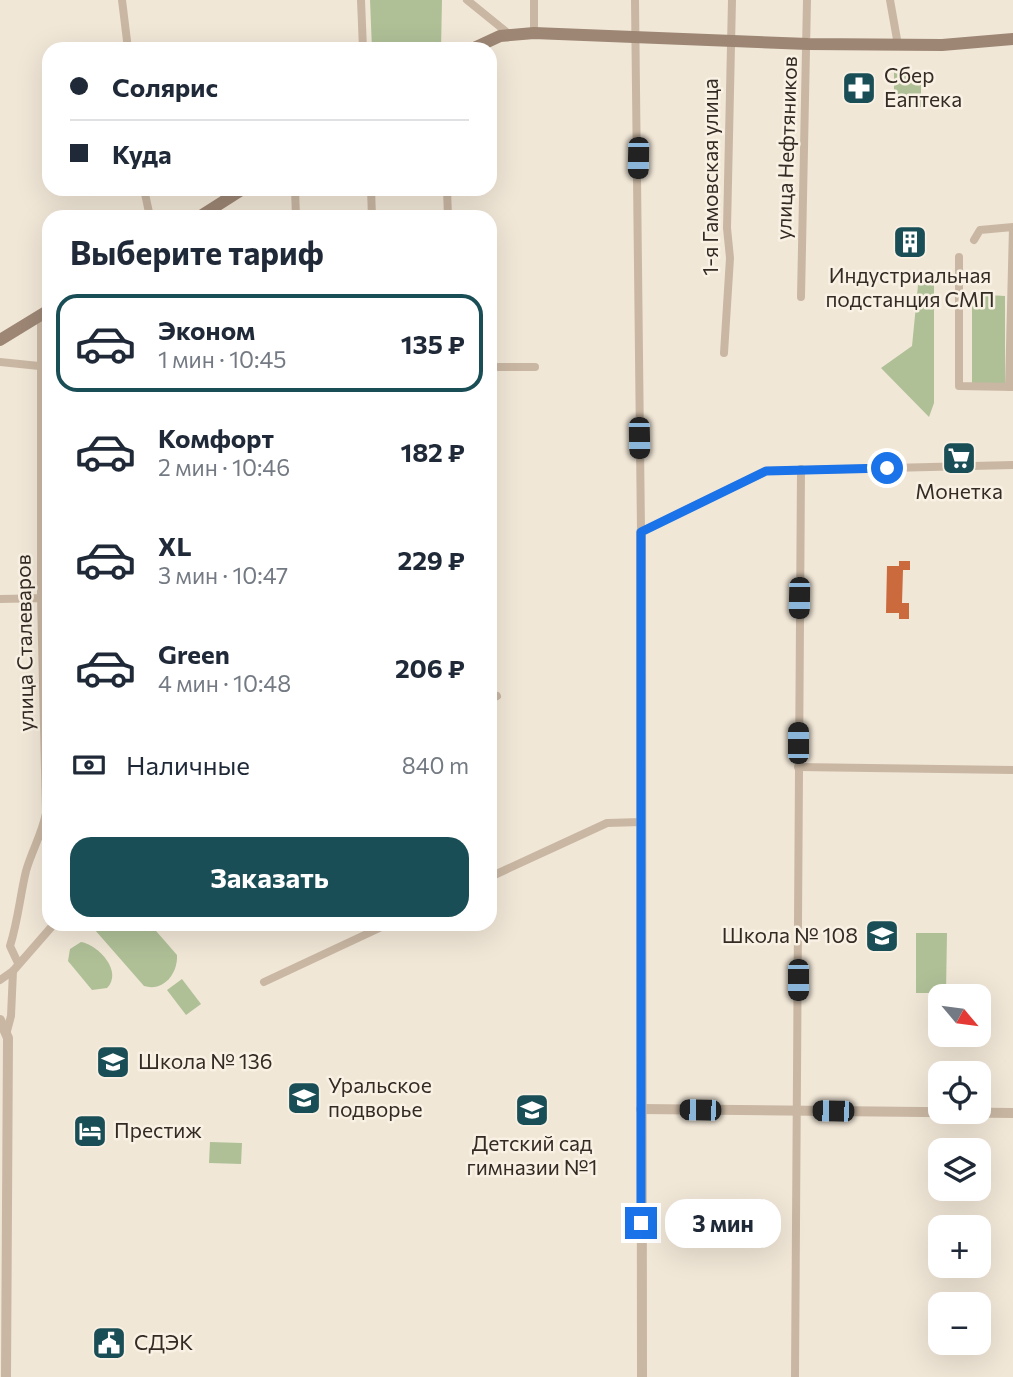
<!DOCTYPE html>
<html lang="ru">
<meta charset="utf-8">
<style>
body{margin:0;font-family:Commissioner,sans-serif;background:#f6f6f7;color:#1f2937;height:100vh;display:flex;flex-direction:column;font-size:26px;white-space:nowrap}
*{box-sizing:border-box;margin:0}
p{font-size:23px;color:#747a83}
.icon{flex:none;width:38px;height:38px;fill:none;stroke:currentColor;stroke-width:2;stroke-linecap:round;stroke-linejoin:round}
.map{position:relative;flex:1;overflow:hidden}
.details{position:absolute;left:42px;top:210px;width:455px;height:721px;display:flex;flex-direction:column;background:#fff;border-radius:21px;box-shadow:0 7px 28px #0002}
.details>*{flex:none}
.top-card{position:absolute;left:42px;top:42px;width:455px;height:154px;border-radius:21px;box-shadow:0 7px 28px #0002;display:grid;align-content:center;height:154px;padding:0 28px;background:#fff}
.needle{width:46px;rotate:119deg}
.controls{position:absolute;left:928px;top:984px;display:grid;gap:14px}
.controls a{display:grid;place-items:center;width:63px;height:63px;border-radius:14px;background:#fff;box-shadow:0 7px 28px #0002;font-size:35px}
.end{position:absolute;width:32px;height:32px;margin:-16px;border:9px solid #1a73e8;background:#fff;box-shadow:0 0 0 4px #fff}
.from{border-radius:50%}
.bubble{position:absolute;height:49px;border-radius:21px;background:#fff;box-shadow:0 7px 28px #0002;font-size:23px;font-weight:700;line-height:49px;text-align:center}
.car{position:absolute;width:21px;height:42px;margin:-21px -10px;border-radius:9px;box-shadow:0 0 5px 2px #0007;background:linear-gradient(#222 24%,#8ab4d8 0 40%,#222 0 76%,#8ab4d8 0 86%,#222 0)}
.top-card b{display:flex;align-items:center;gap:24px;height:66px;font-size:26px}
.top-card b+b{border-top:2px solid #e0e1e3}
.top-card i{width:18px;height:18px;background:#1f2937}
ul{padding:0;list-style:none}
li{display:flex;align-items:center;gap:21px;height:98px;margin:0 14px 10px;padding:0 14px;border:4px solid transparent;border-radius:21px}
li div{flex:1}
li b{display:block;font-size:26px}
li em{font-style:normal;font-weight:700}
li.on{border-color:#1a4e56}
li>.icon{width:63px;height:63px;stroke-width:1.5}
h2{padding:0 28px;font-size:32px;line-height:84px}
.pay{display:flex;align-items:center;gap:18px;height:77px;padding:0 28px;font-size:26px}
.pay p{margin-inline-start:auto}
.cta{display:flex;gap:14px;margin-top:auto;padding:14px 28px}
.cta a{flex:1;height:80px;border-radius:21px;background:#1a4e56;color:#fff;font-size:28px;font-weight:700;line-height:80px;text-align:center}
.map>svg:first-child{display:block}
</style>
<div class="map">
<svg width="1013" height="1377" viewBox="0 0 1013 1377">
<rect width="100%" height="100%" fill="#f1e7d7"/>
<!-- green -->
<g fill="#afc097">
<path d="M370 0H442L441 49H372Z"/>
<path d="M894 72H921V107L894 106Z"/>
<path d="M934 271V403L929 417 881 368 912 346 919 275Z"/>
<path d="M972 294 1005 296V384L972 383Z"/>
<path d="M94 924H150L177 955C178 973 164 992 144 986L95 930Z"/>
<path d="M916 933H947L946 993H916Z"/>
<path d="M81 942C99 945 123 972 107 988L92 990 68 961 70 949Z"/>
<path d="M182 979 201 1004 186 1015 167 990Z"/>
<path d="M210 1142 242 1143 241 1164 209 1163Z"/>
</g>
<!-- building -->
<g fill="#ca6a3d">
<path d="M920 231V253H899V232Z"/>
<path d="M899 561H910V570H903L902 603H909V619H899V613H886L887 566H899Z"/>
<rect x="74" y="1123" width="32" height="16"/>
</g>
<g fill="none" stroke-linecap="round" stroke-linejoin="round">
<!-- minor -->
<g stroke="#c9b7a3" stroke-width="8">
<path d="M122 0 128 49"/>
<path d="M361 0 363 49"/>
<path d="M467 0 509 34"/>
<path d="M534 0V33"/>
<path d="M635 0 641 532 766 471 1013 465"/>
<path d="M890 0 898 45"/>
<path d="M144 189 150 217"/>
<path d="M295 189 296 217"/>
<path d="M371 189 372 217"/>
<path d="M447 189 448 217"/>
<path d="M974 240 980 230 1013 227 1009 387"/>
<path d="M959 257V386L1013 387"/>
<path d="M801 297 807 0"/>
<path d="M724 353 730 258 727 228 732 0"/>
<path d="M0 362 49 367"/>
<path d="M490 367H535"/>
<path d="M0 599 49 598"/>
<path d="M490 699 497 696"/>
<path d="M798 767 1013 770"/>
<path d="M490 877 607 823 641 822"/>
<path d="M18 963 10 946C18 921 20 896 26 871 32 850 42 834 46 813L41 598V322L39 316"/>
<path d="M0 980 13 971 54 924"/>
<path d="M264 982 388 924"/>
<path d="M7 1031 11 1016 13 971"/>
<path d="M795 1377 801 469"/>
</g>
<!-- tertiary -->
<g stroke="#c9b7a3" stroke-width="10">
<path d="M641 532 642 1377"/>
<path d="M0 1020 8 1038 6 1377"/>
<path d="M641 1109 1013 1113"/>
</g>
<!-- secondary -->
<g stroke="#9d8674" stroke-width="12">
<path d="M472 49 500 36 534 33 808 44 942 45 1013 39"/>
<path d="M199 217 243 189"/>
<path d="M0 340 49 310"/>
</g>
</g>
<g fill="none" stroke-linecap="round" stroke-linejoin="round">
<!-- route -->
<path stroke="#1a73e8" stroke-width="9" d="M641 1223V532L766 471 887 468"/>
</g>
<!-- icons -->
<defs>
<g id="pharmacy-square" transform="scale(1.75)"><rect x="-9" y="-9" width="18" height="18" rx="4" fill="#1a4e56" stroke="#f9f1e3"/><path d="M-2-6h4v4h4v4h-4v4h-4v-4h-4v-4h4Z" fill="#fff"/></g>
<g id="building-square" transform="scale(1.75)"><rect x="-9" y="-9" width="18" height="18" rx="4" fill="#1a4e56" stroke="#f9f1e3"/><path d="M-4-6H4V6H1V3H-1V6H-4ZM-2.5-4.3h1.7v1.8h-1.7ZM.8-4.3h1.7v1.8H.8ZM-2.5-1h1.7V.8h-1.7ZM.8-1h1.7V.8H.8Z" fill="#fff"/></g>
<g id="supermarket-square" transform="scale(1.75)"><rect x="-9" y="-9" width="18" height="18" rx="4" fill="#1a4e56" stroke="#f9f1e3"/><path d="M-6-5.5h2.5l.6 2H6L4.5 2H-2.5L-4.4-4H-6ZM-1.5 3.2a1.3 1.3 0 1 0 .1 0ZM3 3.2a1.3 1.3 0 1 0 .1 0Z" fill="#fff"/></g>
<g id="school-square" transform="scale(1.75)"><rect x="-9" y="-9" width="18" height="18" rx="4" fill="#1a4e56" stroke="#f9f1e3"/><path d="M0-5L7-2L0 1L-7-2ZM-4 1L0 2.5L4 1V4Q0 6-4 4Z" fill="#fff"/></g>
<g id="hotel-square" transform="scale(1.75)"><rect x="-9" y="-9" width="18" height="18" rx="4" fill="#1a4e56" stroke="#f9f1e3"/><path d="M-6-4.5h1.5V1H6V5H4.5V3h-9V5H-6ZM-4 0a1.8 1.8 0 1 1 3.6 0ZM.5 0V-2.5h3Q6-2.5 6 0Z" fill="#fff"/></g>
<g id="civic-square" transform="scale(1.75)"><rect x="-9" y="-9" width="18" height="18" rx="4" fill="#1a4e56" stroke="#f9f1e3"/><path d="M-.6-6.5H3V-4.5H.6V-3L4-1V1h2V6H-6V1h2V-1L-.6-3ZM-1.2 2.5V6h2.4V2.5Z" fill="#fff"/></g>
</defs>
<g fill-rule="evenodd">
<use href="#pharmacy-square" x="859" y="88"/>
<use href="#building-square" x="910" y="242"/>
<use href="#supermarket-square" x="959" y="458"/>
<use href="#school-square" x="882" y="936"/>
<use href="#school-square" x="113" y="1062"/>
<use href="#school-square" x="304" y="1098"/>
<use href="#school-square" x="532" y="1110"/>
<use href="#hotel-square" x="90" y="1131"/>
<use href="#civic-square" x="109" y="1343"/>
</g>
<g text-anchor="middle" stroke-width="5" stroke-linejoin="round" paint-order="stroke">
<!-- poi labels -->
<g font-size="21" fill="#342b25" stroke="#f9f1e3" text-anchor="start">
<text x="884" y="83">Сбер<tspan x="884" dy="24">Еаптека</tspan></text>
<text x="910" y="283" text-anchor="middle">Индустриальная<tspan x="910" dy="24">подстанция СМП</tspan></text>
<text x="959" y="499" text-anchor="middle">Монетка</text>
<text x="858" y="943" text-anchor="end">Школа № 108</text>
<text x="138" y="1069">Школа № 136</text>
<text x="328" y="1093">Уральское<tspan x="328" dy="24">подворье</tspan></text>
<text x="114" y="1138">Престиж</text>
<text x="532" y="1151" text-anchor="middle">Детский сад<tspan x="532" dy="24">гимназии №1</tspan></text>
<text x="134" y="1350">СДЭК</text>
</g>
<!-- street labels -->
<g font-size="21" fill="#342b25" stroke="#f9f1e3">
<text transform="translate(787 148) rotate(-88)" y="7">улица Нефтяников</text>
<text transform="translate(711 177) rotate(-90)" y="7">1-я Гамовская улица</text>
<text transform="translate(25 643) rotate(-91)" y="7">улица Сталеваров</text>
</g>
</g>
</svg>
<div class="controls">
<a><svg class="needle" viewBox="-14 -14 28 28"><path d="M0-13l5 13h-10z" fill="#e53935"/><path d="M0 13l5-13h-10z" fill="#747a83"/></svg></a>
<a><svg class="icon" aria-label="locate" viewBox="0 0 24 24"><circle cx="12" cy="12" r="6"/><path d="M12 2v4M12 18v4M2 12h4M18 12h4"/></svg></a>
<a><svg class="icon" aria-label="layers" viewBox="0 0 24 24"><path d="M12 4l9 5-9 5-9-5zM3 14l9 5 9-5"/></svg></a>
<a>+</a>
<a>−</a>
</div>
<i class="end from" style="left:887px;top:468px"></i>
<i class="end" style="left:641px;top:1223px"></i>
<div class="bubble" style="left:665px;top:1199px;width:116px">3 мин</div>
<i class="car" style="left:638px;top:158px;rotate:181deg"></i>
<i class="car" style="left:639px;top:438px;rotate:179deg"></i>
<i class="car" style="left:799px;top:598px;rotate:181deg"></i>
<i class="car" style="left:798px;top:743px;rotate:0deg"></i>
<i class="car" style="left:798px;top:980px;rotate:180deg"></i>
<i class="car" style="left:700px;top:1110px;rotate:271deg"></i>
<i class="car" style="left:833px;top:1111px;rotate:271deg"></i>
<div class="top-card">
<b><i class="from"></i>Солярис</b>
<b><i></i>Куда</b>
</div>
<section class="details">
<h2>Выберите тариф</h2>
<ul>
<li class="on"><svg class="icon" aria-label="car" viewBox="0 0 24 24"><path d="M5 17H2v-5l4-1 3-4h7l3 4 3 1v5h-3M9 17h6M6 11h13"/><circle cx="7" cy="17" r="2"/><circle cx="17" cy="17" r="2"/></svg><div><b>Эконом</b><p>1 мин · 10:45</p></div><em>135 ₽</em></li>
<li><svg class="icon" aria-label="car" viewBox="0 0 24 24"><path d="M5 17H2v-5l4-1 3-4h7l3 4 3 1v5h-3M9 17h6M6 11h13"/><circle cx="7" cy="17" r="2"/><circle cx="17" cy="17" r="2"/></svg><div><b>Комфорт</b><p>2 мин · 10:46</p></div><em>182 ₽</em></li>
<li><svg class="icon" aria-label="car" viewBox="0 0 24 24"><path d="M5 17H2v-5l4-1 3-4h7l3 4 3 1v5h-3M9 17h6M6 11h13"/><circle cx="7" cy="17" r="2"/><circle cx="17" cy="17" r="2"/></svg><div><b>XL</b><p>3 мин · 10:47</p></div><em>229 ₽</em></li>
<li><svg class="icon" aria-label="car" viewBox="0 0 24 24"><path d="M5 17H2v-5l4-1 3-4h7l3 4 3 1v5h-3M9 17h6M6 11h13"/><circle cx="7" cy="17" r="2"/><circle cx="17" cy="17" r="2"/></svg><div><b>Green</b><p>4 мин · 10:48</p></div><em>206 ₽</em></li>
</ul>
<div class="pay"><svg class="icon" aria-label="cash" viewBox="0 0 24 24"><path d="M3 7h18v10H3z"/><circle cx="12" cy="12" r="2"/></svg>Наличные<p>840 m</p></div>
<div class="cta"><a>Заказать</a></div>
</section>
</div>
